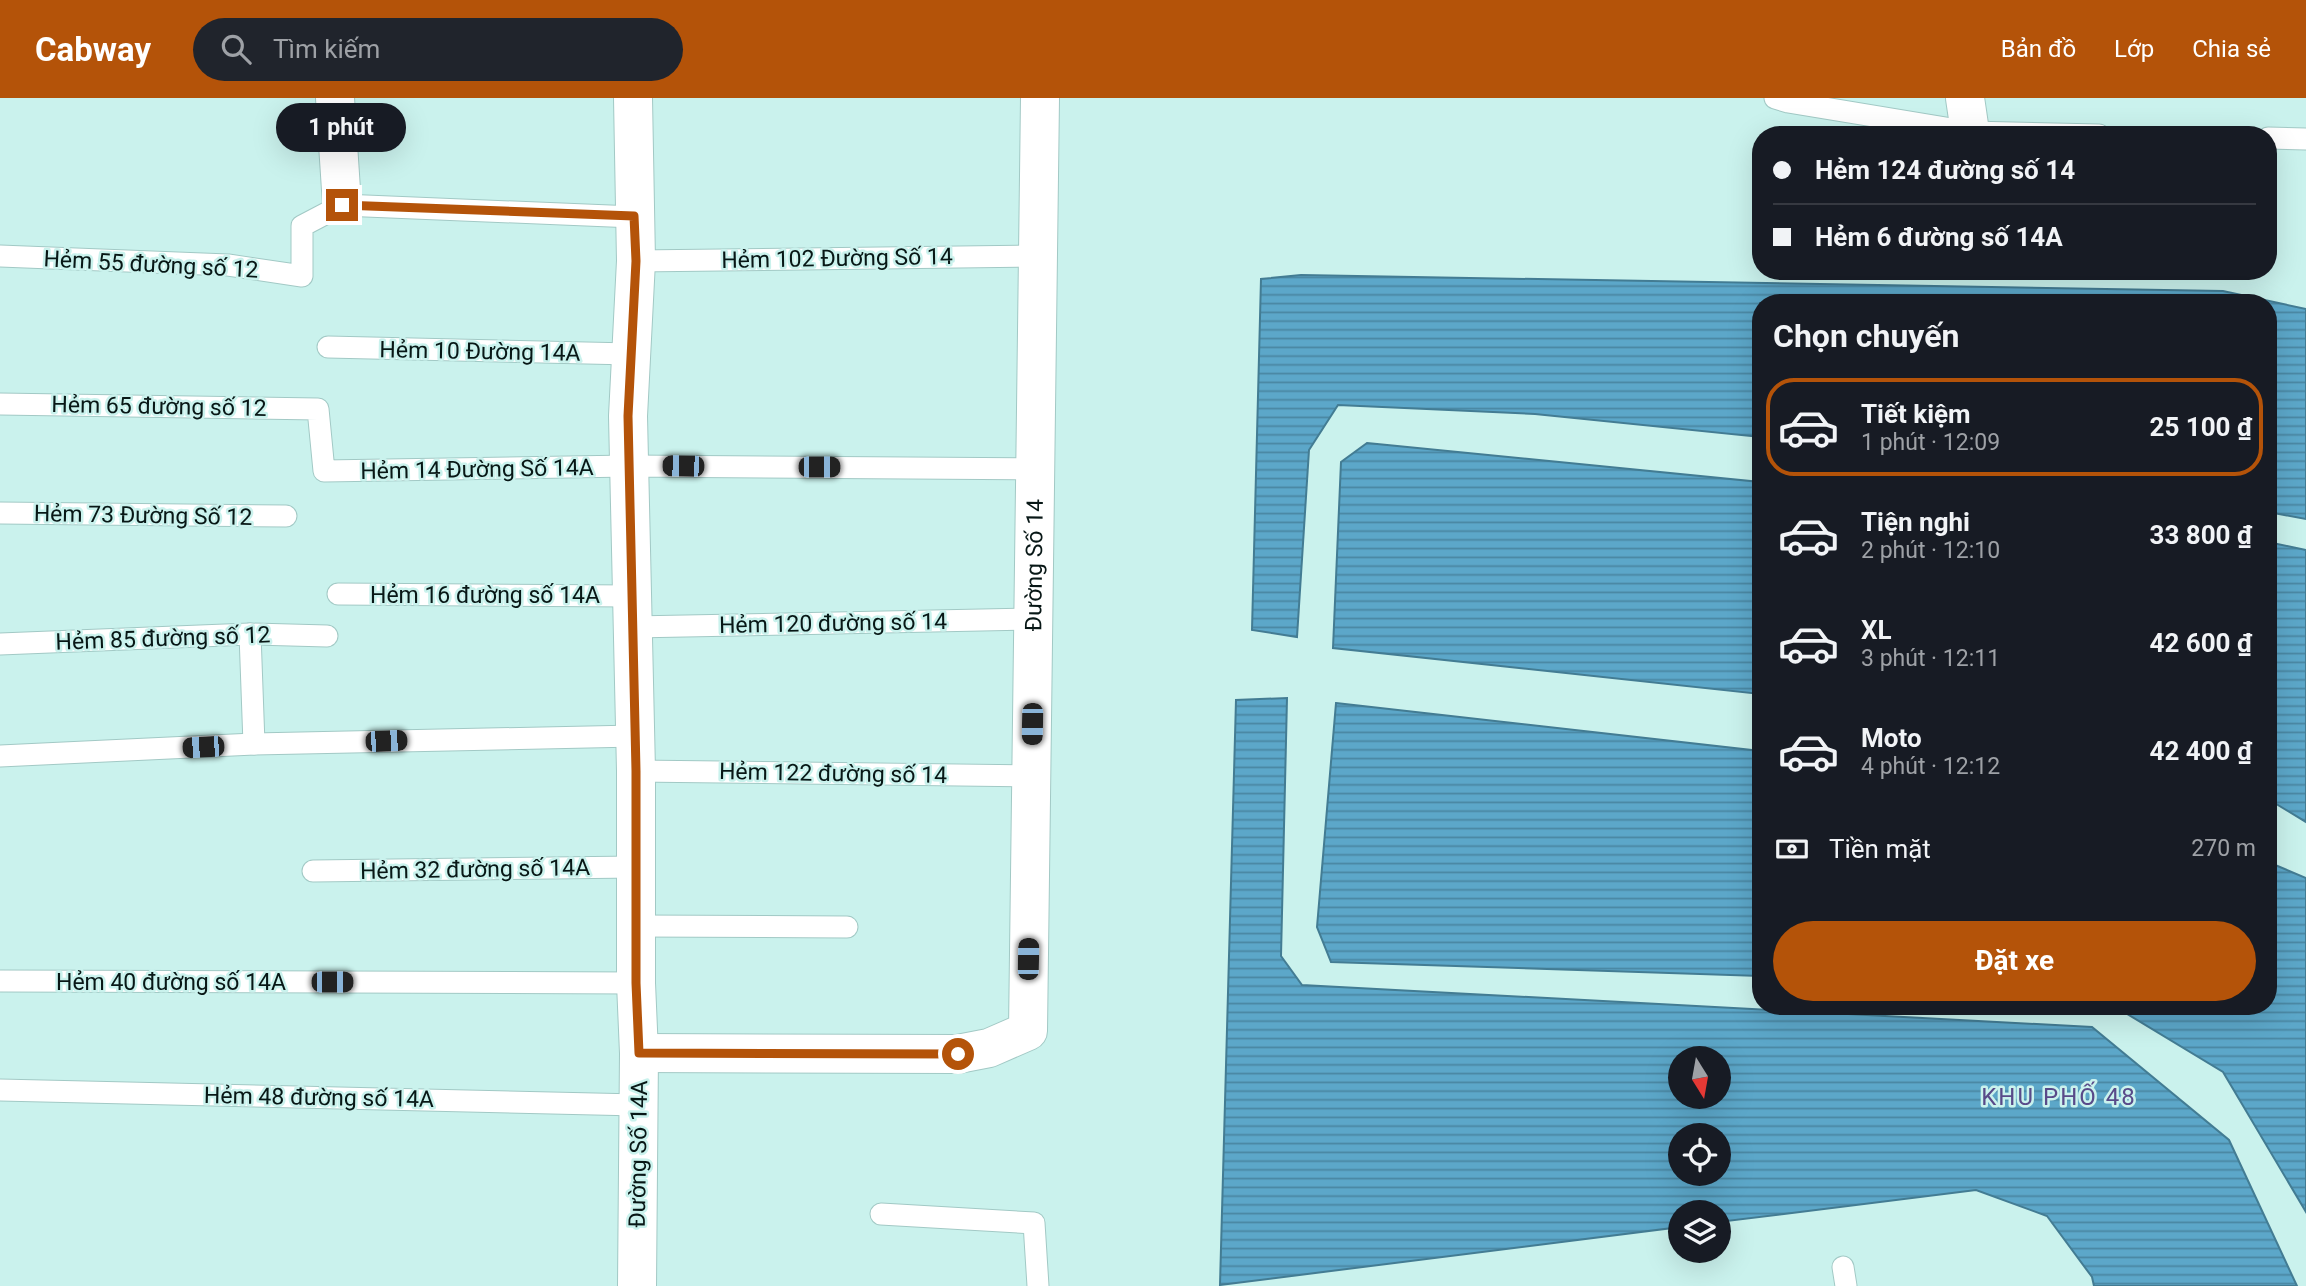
<!DOCTYPE html>
<html lang="vi">
<meta charset="utf-8">
<style>
body{margin:0;font-family:Roboto,sans-serif;background:#20242c;color:#f1f3f6;height:100vh;display:flex;flex-direction:column;font-size:26px;white-space:nowrap}
*{box-sizing:border-box;margin:0}
p{font-size:23px;color:#9ea1a6}
.icon{flex:none;width:38px;height:38px;fill:none;stroke:currentColor;stroke-width:2;stroke-linecap:round;stroke-linejoin:round}
.map{position:relative;flex:1;overflow:hidden}
.panel{position:absolute;left:1752px;top:196px;width:525px;height:721px;display:flex;flex-direction:column;background:#171b24;border-radius:28px;box-shadow:0 7px 28px #0002}
.panel>*{flex:none}
.top-card{position:absolute;left:1752px;top:28px;width:525px;height:154px;border-radius:28px;box-shadow:0 7px 28px #0002;display:grid;align-content:center;height:154px;padding:0 21px;background:#171b24}
.needle{width:46px;rotate:169deg}
.controls{position:absolute;left:1668px;top:948px;display:grid;gap:14px}
.controls a{display:grid;place-items:center;width:63px;height:63px;border-radius:50%;background:#171b24;box-shadow:0 7px 28px #0002;font-size:35px}
.end{position:absolute;width:32px;height:32px;margin:-16px;border:9px solid #b45309;background:#fff;box-shadow:0 0 0 4px #fff}
.from{border-radius:50%}
.bubble{position:absolute;height:49px;border-radius:24px;background:#171b24;box-shadow:0 7px 28px #0002;font-size:23px;font-weight:700;line-height:49px;text-align:center}
.car{position:absolute;width:21px;height:42px;margin:-21px -10px;border-radius:9px;box-shadow:0 0 5px 2px #0007;background:linear-gradient(#222 24%,#8ab4d8 0 40%,#222 0 76%,#8ab4d8 0 86%,#222 0)}
.top-card b{display:flex;align-items:center;gap:24px;height:66px;font-size:26px}
.top-card b+b{border-top:2px solid #363941}
.top-card i{width:18px;height:18px;background:#f1f3f6}
ul{padding:0;list-style:none}
li{display:flex;align-items:center;gap:21px;height:98px;margin:0 14px 10px;padding:0 7px;border:4px solid transparent;border-radius:28px}
li div{flex:1}
li b{display:block;font-size:26px}
li em{font-style:normal;font-weight:700}
li.current{border-color:#b45309}
li>.icon{width:63px;height:63px;stroke-width:1.5}
h2{padding:0 21px;font-size:32px;line-height:84px}
.pay{display:flex;align-items:center;gap:18px;height:77px;padding:0 21px;font-size:26px}
.pay p{margin-inline-start:auto}
.button{display:flex;gap:14px;margin-top:auto;padding:14px 21px}
.button a{flex:1;height:80px;border-radius:42px;background:#b45309;color:#fff;font-size:28px;font-weight:700;line-height:80px;text-align:center}
header{display:flex;align-items:center;gap:42px;box-sizing:border-box;height:98px;padding:0 35px;background:#b45309;color:#fff}
header strong{font-size:33px}
nav{display:flex;gap:38px;margin-inline-start:auto;font-size:24px}
.search{width:490px;height:63px;background:#20242c;display:flex;align-items:center;gap:18px;box-sizing:border-box;padding:0 24px;border-radius:38px;color:#9ea1a6;font-size:26px}
.map>svg:first-child{display:block}
</style>
<header>
<strong>Cabway</strong>
<div class="search"><svg class="icon" aria-label="search" viewBox="0 0 24 24"><circle cx="10" cy="10" r="6"/><path d="M15 15l6 6"/></svg>Tìm kiếm</div>
<nav><a>Bản đồ</a><a>Lớp</a><a>Chia sẻ</a></nav>
</header>
<div class="map">
<svg width="2306" height="1188" viewBox="0 0 2306 1188">
<defs>
<pattern id="water-rules" width="6" height="5" patternUnits="userSpaceOnUse" patternTransform="scale(1.75)"><rect width="6" height="5" fill="#5ca7c9"/><path d="M0 2.5h6" fill="none" stroke="#4a87a2"/></pattern>
</defs>
<rect width="100%" height="100%" fill="#caf2ed"/>
<!-- water -->
<g fill="url(#water-rules)" stroke="#437c93" stroke-width="2" fill-rule="evenodd">
<path d="M1301 177 2223 193 2306 211V421L2268 414V205H1760V339L1535 316 1338 307 1309 352 1297 539 1252 532 1261 181Z"/>
<path d="M1367 345 1760 384V596L1333 550 1341 364Z"/>
<path d="M2268 444 2306 452V724L2268 701Z"/>
<path d="M1287 600 1281 858 1302 887 2092 929 2229 1042 2297 1188H2094L2092 1179 2047 1118 1976 1092 1719 1124 1718 1115H1680V1129L1220 1187 1236 602ZM1680 961H1718V999H1680ZM1680 1038H1718V1076H1680Z"/>
<path d="M1336 605 1760 653V878L1331 864 1317 829Z"/>
<path d="M2268 764 2306 780V1114L2223 974 2114 908H2268Z"/>
</g>
<g fill="none" stroke-linecap="round" stroke-linejoin="round">
<!-- lane casing -->
<g stroke="#a2c9c5" stroke-width="23">
<g id="lane">
<path d="M1775 0 1788 4 1970 34 2099 37"/>
<path d="M2268 40 2306 41"/>
<path d="M0 158 228 167 302 178V128L342 107 634 119"/>
<path d="M636 163 1038 158"/>
<path d="M328 249 631 256"/>
<path d="M0 306 318 311 324 373 629 368 1035 371"/>
<path d="M0 415 286 418"/>
<path d="M338 496 632 498"/>
<path d="M633 529 1034 521"/>
<path d="M250 536 254 646"/>
<path d="M0 546 250 536 327 538"/>
<path d="M0 658 254 646 635 638"/>
<path d="M636 673 1031 678"/>
<path d="M313 773 636 769"/>
<path d="M636 828 847 829"/>
<path d="M0 883 636 885"/>
<path d="M0 992 638 1007"/>
<path d="M881 1116 1034 1125 1038 1188"/>
<path d="M1843 1169 1846 1188"/>
</g>
</g>
<!-- street casing -->
<g stroke="#a2c9c5" stroke-width="40">
<g id="street">
<path d="M335 0 342 107"/>
<path d="M633 0 636 163 628 318 636 673V885L639 955 637 1188"/>
<path d="M1965 0 1970 34"/>
<path id="s1" d="M639 955 958 956 989 950 1028 933 1040 0"/>
</g>
</g>
<!-- lane -->
<use href="#lane" stroke="#fff" stroke-width="21"/>
<!-- street -->
<use href="#street" stroke="#fff" stroke-width="38"/>
</g>
<g fill="none" stroke-linecap="round" stroke-linejoin="round">
<!-- route -->
<path stroke="#b45309" stroke-width="9" d="M342 107 634 118 636 163 628 318 636 673V885L639 955 958 956"/>
</g>
<g text-anchor="middle" stroke-width="5" stroke-linejoin="round" paint-order="stroke">
<!-- street labels -->
<g font-size="23" fill="#081716" stroke="#caf2ed">
<text transform="translate(837 160) rotate(-1)" y="8">Hẻm 102 Đường Số 14</text>
<text transform="translate(151 166) rotate(3)" y="8">Hẻm 55 đường số 12</text>
<text transform="translate(480 253) rotate(1)" y="8">Hẻm 10 Đường 14A</text>
<text transform="translate(159 308) rotate(1)" y="8">Hẻm 65 đường số 12</text>
<text transform="translate(477 371) rotate(-1)" y="8">Hẻm 14 Đường Số 14A</text>
<text transform="translate(143 417) rotate(1)" y="8">Hẻm 73 Đường Số 12</text>
<text dy="8" stroke="none"><textPath href="#s1" startOffset="859">Đường Số 14</textPath></text>
<text x="485" y="505">Hẻm 16 đường số 14A</text>
<text transform="translate(833 525) rotate(-1)" y="8">Hẻm 120 đường số 14</text>
<text transform="translate(163 540) rotate(-2)" y="8">Hẻm 85 đường số 12</text>
<text transform="translate(833 675) rotate(1)" y="8">Hẻm 122 đường số 14</text>
<text transform="translate(475 771) rotate(-1)" y="8">Hẻm 32 đường số 14A</text>
<text x="171" y="892">Hẻm 40 đường số 14A</text>
<text transform="translate(319 999) rotate(1)" y="8">Hẻm 48 đường số 14A</text>
<text transform="translate(638 1056) rotate(-89)" y="8">Đường Số 14A</text>
</g>
<!-- neighbourhood labels -->
<g font-size="24" letter-spacing="2" fill="#594a89" stroke="#caf2ed">
<text x="2059" y="1007">KHU PHỐ 48</text>
</g>
</g>
</svg>
<div class="controls">
<a><svg class="needle" viewBox="-14 -14 28 28"><path d="M0-13l5 13h-10z" fill="#e53935"/><path d="M0 13l5-13h-10z" fill="#9ea1a6"/></svg></a>
<a><svg class="icon" aria-label="locate" viewBox="0 0 24 24"><circle cx="12" cy="12" r="6"/><path d="M12 2v4M12 18v4M2 12h4M18 12h4"/></svg></a>
<a><svg class="icon" aria-label="layers" viewBox="0 0 24 24"><path d="M12 4l9 5-9 5-9-5zM3 14l9 5 9-5"/></svg></a>
</div>
<i class="end from" style="left:958px;top:956px"></i>
<i class="end" style="left:342px;top:107px"></i>
<div class="bubble" style="left:276px;top:5px;width:130px">1 phút</div>
<i class="car" style="left:683px;top:368px;rotate:271deg"></i>
<i class="car" style="left:819px;top:369px;rotate:90deg"></i>
<i class="car" style="left:1032px;top:626px;rotate:181deg"></i>
<i class="car" style="left:386px;top:643px;rotate:88deg"></i>
<i class="car" style="left:203px;top:649px;rotate:267deg"></i>
<i class="car" style="left:1028px;top:861px;rotate:1deg"></i>
<i class="car" style="left:332px;top:884px;rotate:90deg"></i>
<div class="top-card">
<b><i class="from"></i>Hẻm 124 đường số 14</b>
<b><i></i>Hẻm 6 đường số 14A</b>
</div>
<section class="panel">
<h2>Chọn chuyến</h2>
<ul>
<li class="current"><svg class="icon" aria-label="car" viewBox="0 0 24 24"><path d="M5 17H2v-5l4-1 3-4h7l3 4 3 1v5h-3M9 17h6M6 11h13"/><circle cx="7" cy="17" r="2"/><circle cx="17" cy="17" r="2"/></svg><div><b>Tiết kiệm</b><p>1 phút · 12:09</p></div><em>25 100 ₫</em></li>
<li><svg class="icon" aria-label="car" viewBox="0 0 24 24"><path d="M5 17H2v-5l4-1 3-4h7l3 4 3 1v5h-3M9 17h6M6 11h13"/><circle cx="7" cy="17" r="2"/><circle cx="17" cy="17" r="2"/></svg><div><b>Tiện nghi</b><p>2 phút · 12:10</p></div><em>33 800 ₫</em></li>
<li><svg class="icon" aria-label="car" viewBox="0 0 24 24"><path d="M5 17H2v-5l4-1 3-4h7l3 4 3 1v5h-3M9 17h6M6 11h13"/><circle cx="7" cy="17" r="2"/><circle cx="17" cy="17" r="2"/></svg><div><b>XL</b><p>3 phút · 12:11</p></div><em>42 600 ₫</em></li>
<li><svg class="icon" aria-label="car" viewBox="0 0 24 24"><path d="M5 17H2v-5l4-1 3-4h7l3 4 3 1v5h-3M9 17h6M6 11h13"/><circle cx="7" cy="17" r="2"/><circle cx="17" cy="17" r="2"/></svg><div><b>Moto</b><p>4 phút · 12:12</p></div><em>42 400 ₫</em></li>
</ul>
<div class="pay"><svg class="icon" aria-label="cash" viewBox="0 0 24 24"><path d="M3 7h18v10H3z"/><circle cx="12" cy="12" r="2"/></svg>Tiền mặt<p>270 m</p></div>
<div class="button"><a>Đặt xe</a></div>
</section>
</div>
